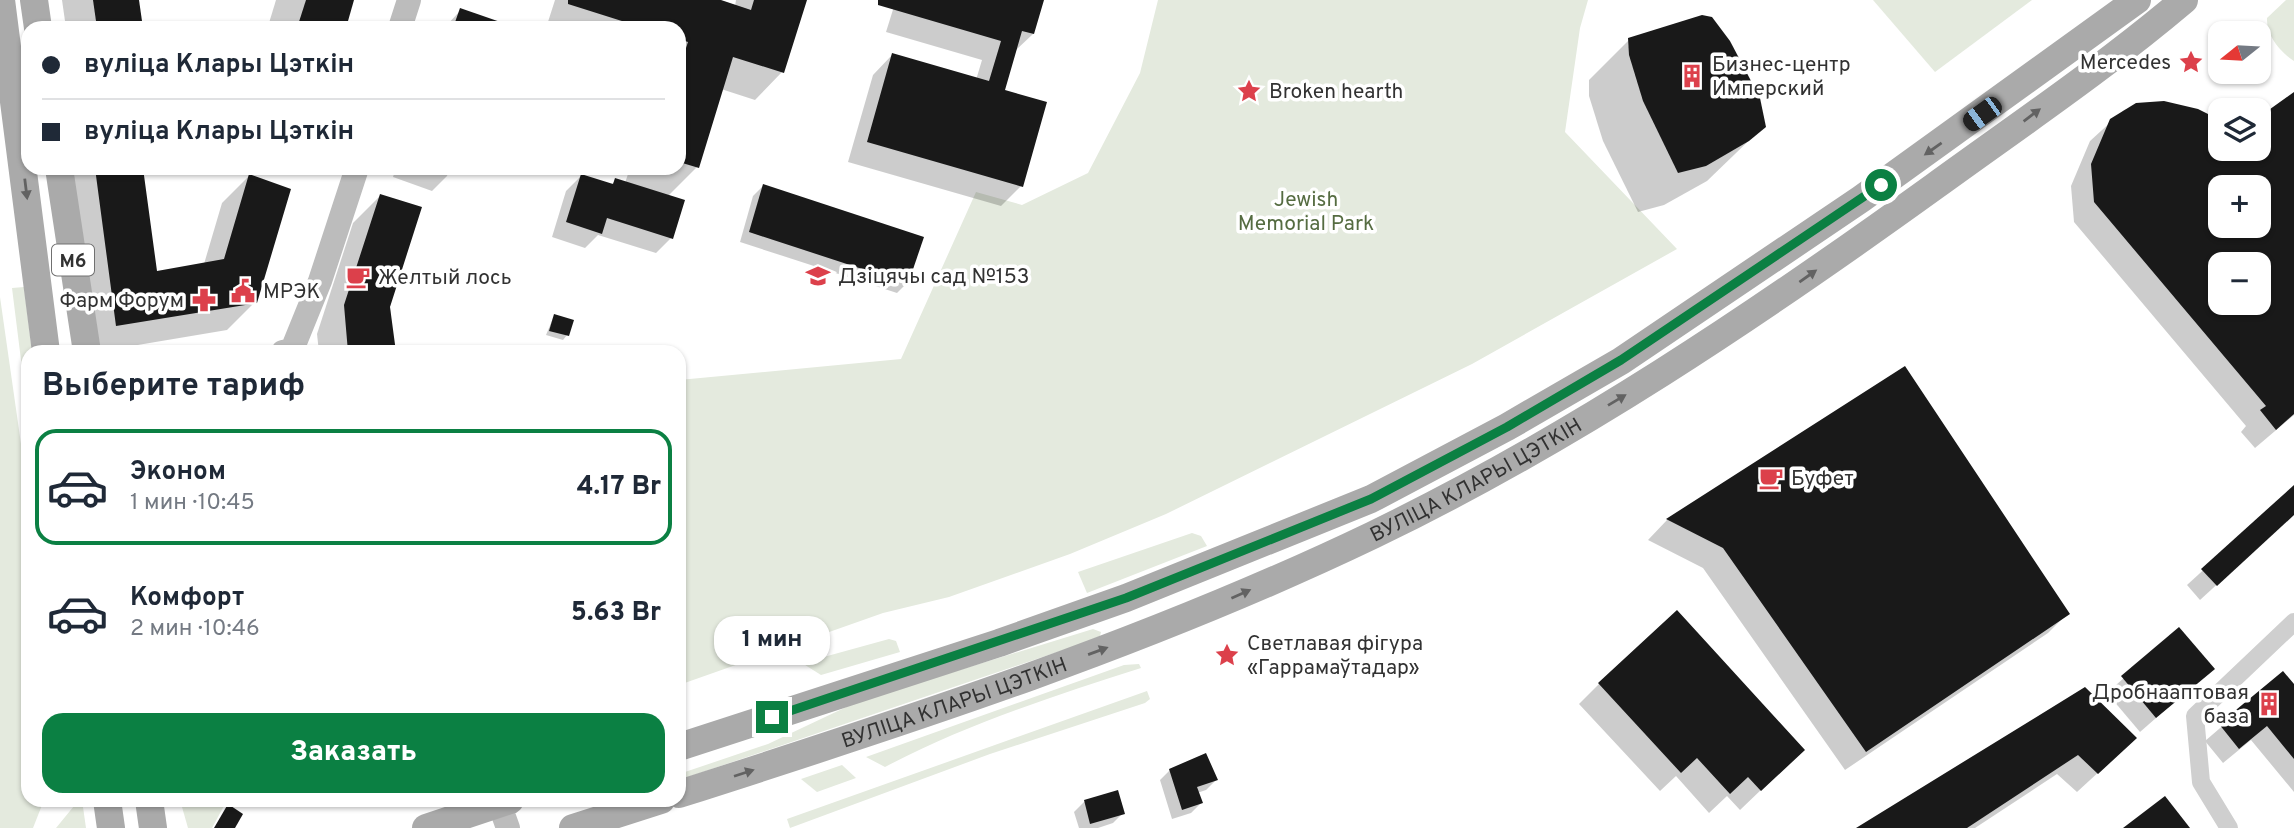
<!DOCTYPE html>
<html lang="ru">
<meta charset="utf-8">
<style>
body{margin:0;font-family:Overpass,sans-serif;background:#f6f6f7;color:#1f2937;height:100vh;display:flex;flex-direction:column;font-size:26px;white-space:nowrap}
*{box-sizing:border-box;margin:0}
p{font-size:23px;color:#747a83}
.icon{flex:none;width:38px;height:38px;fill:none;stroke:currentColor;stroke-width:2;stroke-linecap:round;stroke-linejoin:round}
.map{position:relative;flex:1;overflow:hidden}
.sheet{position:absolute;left:21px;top:345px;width:665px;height:462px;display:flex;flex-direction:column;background:#fff;border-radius:21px;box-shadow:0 2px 5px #0004}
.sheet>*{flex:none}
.hud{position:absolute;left:21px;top:21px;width:665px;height:154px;border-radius:21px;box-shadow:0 2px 5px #0004;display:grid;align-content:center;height:154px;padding:0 21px;background:#fff}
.needle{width:46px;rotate:252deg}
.buttons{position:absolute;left:2208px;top:21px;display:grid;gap:14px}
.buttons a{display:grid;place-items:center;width:63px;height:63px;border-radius:14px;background:#fff;box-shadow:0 2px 5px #0004;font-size:35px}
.end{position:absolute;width:32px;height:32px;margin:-16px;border:9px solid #0b8043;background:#fff;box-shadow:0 0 0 4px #fff}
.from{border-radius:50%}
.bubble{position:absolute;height:49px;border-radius:21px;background:#fff;box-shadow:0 2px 5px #0004;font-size:23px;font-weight:800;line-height:49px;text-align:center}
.car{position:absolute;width:21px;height:42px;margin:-21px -10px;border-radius:9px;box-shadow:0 0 5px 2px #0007;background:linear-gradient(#222 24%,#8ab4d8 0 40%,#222 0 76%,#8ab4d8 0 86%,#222 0)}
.hud b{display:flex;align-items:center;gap:24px;height:66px;font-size:26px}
.hud b+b{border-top:2px solid #e0e1e3}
.hud i{width:18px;height:18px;background:#1f2937}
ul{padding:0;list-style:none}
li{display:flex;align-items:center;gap:21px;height:116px;margin:0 14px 10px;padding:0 7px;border:4px solid transparent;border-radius:21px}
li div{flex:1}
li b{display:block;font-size:26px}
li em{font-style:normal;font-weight:800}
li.on{border-color:#0b8043}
li>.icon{width:63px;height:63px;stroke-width:1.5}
h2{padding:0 21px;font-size:32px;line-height:84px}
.cta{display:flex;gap:14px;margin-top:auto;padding:14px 21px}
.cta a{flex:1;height:80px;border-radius:21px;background:#0b8043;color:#fff;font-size:28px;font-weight:800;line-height:80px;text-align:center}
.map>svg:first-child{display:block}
</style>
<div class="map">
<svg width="2294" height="828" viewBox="0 0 2294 828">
<rect width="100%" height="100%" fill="#fff"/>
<!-- green -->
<g fill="#e4eade">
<path d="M1158 0H1588L1580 28 1565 132 1677 249 1472 364 1166 514 1070 554 949 597 883 613 679 685V380L901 359 976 192 1022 205 1088 173 1140 73Z"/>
<path d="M1873 0H2032L1935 72Z"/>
<path d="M2286 0H2294V61C2280 52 2266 35 2267 18Z"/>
<path d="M24 287 32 352H28V416L12 288Z"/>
<path d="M0 297 28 493V800H44L33 828H0Z"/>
<path d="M1192 533 1201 536 1207 546 1087 593 1078 572Z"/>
<path d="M1093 629 1101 632 1100 636 1084 643 679 780V774L768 744 859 701Z"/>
<path d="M889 639 896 641 900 652 821 675 802 663Z"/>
<path d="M1139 664 1141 668C1054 696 966 724 885 767L866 757 1124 665Z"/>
<path d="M1147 691 1150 699 1145 703 990 754 790 828 787 819Z"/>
<path d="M842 765 856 778 817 792 801 779Z"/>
<path d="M73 800H82L86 828H56L74 806Z"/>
<path d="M180 800H219L225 804 212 828H188Z"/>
</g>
<!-- shadow -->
<g fill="#0003" fill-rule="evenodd">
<path d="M62 0H137L141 28H66Z"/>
<path d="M276 0H352L344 28H284L269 23Z"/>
<path d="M555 0H715L735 6 736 0H805L782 72 755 100 721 89 697 167 667 197 671 238 656 253 598 235 585 248 552 237 566 191 581 176 611 185 616 180 625 183 630 168H679V28H546Z"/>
<path d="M896 0H1042L1033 34 1015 51 1003 91 1045 103 1021 186 1001 206 848 162 873 75 892 55 976 80 982 60 886 32Z"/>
<path d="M461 10 498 28H444Z"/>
<path d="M1629 40 1764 126 1707 181 1664 205 1638 212 1603 141 1589 96V80Z"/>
<path d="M2294 94V415L2255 448 2241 432 2246 426 2074 222 2071 186 2090 141 2124 110 2151 102H2164L2221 149H2259ZM2221 187H2259V226H2221ZM2221 264H2259V303H2221Z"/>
<path d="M65 168H149L142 175 156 273 204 264 222 203 249 176 255 302 227 330 96 352Z"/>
<path d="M396 168H450L447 176 432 191 393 177Z"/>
<path d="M763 186 907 283 897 293 740 242 753 196Z"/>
<path d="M380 196 394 352H319L317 334 353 223Z"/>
<path d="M554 316 567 335 563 340 546 335Z"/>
<path d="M1904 369 2068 613 2048 633 1845 770 1703 568 1648 540 1667 520Z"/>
<path d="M2294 487V514L2200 600 2187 585Z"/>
<path d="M2179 629 2212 669 2140 732 2107 693Z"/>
<path d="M2283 674 2294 687V792L2251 740 2223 763 2205 741Z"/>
<path d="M1599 684 1783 769 1740 810 1727 796 1709 813 1676 776 1660 791 1579 704Z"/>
<path d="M2085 689 2114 758 2077 792 2057 774 1975 828H1860Z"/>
<path d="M1170 770 1216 780 1206 790 1197 793 1201 803 1191 813 1172 819 1160 780Z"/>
<path d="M1117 792 1123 813 1113 823 1098 828H1079L1074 812 1084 802Z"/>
</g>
<!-- building -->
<g fill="#191919" fill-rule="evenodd">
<path d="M93 0H139L143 28H97Z"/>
<path d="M306 0H354L346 28H297Z"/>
<path d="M568 0H721L751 10 754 0H807L784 73 733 57 699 168 679 162V69L688 42 679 39V28H644L568 4Z"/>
<path d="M878 0H1044L1034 34 1022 31 1005 90 1047 102 1023 187 867 142 892 53 989 81 1001 41 878 5Z"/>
<path d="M460 8 509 25 508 28H453Z"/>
<path d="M1702 15 1712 17 1730 41 1760 98 1766 127 1749 141 1706 166 1678 173 1643 101 1629 55 1628 38Z"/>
<path d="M2294 92V414L2276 430 2260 410 2266 406 2094 202 2091 164 2110 119 2136 103 2164 101 2198 109 2216 118 2221 124V149H2259V117ZM2221 187H2259V226H2221ZM2221 264H2259V303H2221Z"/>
<path d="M95 168H143L157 271 224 259 249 174 291 189 257 303 116 326Z"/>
<path d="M581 174 613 184 615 178 685 200 673 239 607 218 602 234 566 222Z"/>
<path d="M763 184 924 237 908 284 749 232Z"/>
<path d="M380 194 422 207 390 307 396 352H348L344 305Z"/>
<path d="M554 314 574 320 569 336 549 331Z"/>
<path d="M1905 366 2070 614 1866 752 1723 548 1666 519Z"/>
<path d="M2294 485V515L2217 586 2201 569Z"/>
<path d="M1677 610 1805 750 1761 791 1748 777 1730 794 1697 758 1681 773 1598 683Z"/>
<path d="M2179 627 2215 669 2156 718 2121 676Z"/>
<path d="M2283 671 2294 684V759L2267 726 2239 749 2219 724Z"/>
<path d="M2085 687 2137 738 2098 774 2078 755 1967 828H1856Z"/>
<path d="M1206 753 1218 780 1197 787 1203 803 1182 810 1169 769Z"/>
<path d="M1118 790 1125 814 1090 824 1084 800Z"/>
<path d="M2165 796 2190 828H2123Z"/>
<path d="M228 804 243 814 235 828H214Z"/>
</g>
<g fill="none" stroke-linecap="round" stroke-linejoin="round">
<!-- street -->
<path stroke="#cfcfcf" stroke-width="18" d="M2229 828 2201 782 2195 716 2294 622"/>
<!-- secondary -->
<g stroke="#bcbcbc" stroke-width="24">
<path d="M400 28 409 0"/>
<path d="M283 352 292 350 320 281 357 168"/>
<path d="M499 803 508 828"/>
</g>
<!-- primary -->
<g stroke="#aaa" stroke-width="28">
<path d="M1 0 46 352"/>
<path d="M34 0 38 28"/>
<path d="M59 168 87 352"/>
<path d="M679 747 999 643 1126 598 1371 499 1507 427 1621 361 1861 199 2137 0"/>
<path id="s1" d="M679 794C914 719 1150 642 1373 535 1572 439 1756 315 1935 186 2019 125 2105 67 2184 0"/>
<path d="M107 800 111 828"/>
<path d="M149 800 153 828"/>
<path d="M426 828 510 800"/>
<path d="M573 828 661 800"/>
</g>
</g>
<!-- one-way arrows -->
<defs><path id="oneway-solid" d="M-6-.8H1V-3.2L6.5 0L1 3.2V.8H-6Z" transform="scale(1.75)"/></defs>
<g fill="#626262">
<use href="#oneway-solid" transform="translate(2032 115) rotate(-37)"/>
<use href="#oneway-solid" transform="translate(1933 149) rotate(145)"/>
<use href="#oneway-solid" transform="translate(26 189) rotate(83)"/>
<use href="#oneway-solid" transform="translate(1808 276) rotate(-35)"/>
<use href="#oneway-solid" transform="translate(1617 400) rotate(-31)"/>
<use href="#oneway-solid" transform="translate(1241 594) rotate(-24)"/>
<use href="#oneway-solid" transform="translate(1098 651) rotate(-20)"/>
<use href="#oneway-solid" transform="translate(744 773) rotate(-18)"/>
</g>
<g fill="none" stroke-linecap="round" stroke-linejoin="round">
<!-- route -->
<path stroke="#0b8043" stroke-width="9" d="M772 717 1126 598 1371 499 1507 427 1621 360 1881 185"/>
</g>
<!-- icons -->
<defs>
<g id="sight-bare" transform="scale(1.89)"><path d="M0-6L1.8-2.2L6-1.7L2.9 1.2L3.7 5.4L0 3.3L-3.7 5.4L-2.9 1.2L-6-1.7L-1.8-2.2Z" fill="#dc404b" stroke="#fff" stroke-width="2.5" paint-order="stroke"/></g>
<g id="building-bare" transform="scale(1.89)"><path d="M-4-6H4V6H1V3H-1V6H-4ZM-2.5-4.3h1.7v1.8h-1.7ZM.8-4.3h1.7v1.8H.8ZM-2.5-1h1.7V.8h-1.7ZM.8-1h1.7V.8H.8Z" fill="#dc404b" stroke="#fff" stroke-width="2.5" paint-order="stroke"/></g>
<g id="school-bare" transform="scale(1.89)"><path d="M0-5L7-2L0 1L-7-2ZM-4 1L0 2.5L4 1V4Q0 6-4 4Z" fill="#dc404b" stroke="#fff" stroke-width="2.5" paint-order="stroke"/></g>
<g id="cafe-bare" transform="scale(1.89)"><path d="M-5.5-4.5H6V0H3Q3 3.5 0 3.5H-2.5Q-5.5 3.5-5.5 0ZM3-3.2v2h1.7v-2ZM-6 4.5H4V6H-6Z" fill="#dc404b" stroke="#fff" stroke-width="2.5" paint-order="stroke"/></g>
<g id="civic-bare" transform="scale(1.89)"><path d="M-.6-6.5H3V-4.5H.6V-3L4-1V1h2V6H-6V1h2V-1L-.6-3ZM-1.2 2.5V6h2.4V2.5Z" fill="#dc404b" stroke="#fff" stroke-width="2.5" paint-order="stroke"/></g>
<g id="pharmacy-bare" transform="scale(1.89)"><path d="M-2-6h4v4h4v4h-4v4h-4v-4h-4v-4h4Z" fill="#dc404b" stroke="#fff" stroke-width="2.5" paint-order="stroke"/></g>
</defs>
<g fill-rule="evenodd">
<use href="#sight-bare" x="2191" y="62"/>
<use href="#building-bare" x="1692" y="76"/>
<use href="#sight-bare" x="1249" y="91"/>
<use href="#school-bare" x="818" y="276"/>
<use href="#cafe-bare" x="358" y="277"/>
<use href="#civic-bare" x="243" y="291"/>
<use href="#pharmacy-bare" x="204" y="300"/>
<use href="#cafe-bare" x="1771" y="478"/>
<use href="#sight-bare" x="1227" y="655"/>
<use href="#building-bare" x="2269" y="704"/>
</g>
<g text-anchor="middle" stroke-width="7" stroke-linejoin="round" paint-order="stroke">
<!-- shield labels -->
<rect fill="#fff" stroke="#707070" stroke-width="2" x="52" y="244.5" width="42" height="31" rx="5"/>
<g font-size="19" font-weight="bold" fill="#323232">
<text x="73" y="267">М6</text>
</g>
<!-- poi labels -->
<g font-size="21" fill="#323232" stroke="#fff" text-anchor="start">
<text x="2171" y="69" text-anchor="end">Mercedes</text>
<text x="1712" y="71">Бизнес-центр<tspan x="1712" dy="24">Имперский</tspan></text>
<text x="1269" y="98">Broken hearth</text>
<text x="838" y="283">Дзіцячы сад №153</text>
<text x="378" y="284">Желтый лось</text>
<text x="263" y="298">МРЭК</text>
<text x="184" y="307" text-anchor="end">Фарм Форум</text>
<text x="1791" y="485">Буфет</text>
<text x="1247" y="650">Светлавая фігура<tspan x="1247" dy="24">«Гаррамаўтадар»</tspan></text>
<text x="2249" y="699" text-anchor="end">Дробнааптовая<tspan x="2249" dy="24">база</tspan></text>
</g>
<!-- park labels -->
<g font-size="21" fill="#556c41" stroke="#fff">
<text x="1306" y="206">Jewish<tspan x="1306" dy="24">Memorial Park</tspan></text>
</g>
<!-- street labels -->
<g font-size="21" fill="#323232" stroke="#fff">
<text dy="7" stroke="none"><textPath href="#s1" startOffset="858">ВУЛІЦА КЛАРЫ ЦЭТКІН</textPath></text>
<text dy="7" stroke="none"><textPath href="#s1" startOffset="290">ВУЛІЦА КЛАРЫ ЦЭТКІН</textPath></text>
</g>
</g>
</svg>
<div class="buttons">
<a><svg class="needle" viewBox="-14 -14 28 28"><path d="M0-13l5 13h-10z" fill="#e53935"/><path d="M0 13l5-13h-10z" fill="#747a83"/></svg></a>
<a><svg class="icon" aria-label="layers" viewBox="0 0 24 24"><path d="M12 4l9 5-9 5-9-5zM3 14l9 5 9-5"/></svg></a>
<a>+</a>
<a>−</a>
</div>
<i class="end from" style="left:1881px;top:185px"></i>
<i class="end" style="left:772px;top:717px"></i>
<div class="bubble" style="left:714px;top:616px;width:116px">1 мин</div>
<i class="car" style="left:1982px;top:114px;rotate:234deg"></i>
<div class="hud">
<b><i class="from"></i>вуліца Клары Цэткін</b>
<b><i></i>вуліца Клары Цэткін</b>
</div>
<section class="sheet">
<h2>Выберите тариф</h2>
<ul>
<li class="on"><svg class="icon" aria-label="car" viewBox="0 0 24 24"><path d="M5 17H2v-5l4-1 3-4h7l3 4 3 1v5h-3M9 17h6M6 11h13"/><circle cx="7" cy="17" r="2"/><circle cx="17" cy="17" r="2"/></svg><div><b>Эконом</b><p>1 мин · 10:45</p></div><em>4.17 Br</em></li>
<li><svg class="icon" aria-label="car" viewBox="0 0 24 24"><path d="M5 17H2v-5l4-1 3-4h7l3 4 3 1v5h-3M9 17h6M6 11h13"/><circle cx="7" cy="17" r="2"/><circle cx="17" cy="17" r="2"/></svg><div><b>Комфорт</b><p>2 мин · 10:46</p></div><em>5.63 Br</em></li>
</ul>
<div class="cta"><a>Заказать</a></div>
</section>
</div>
